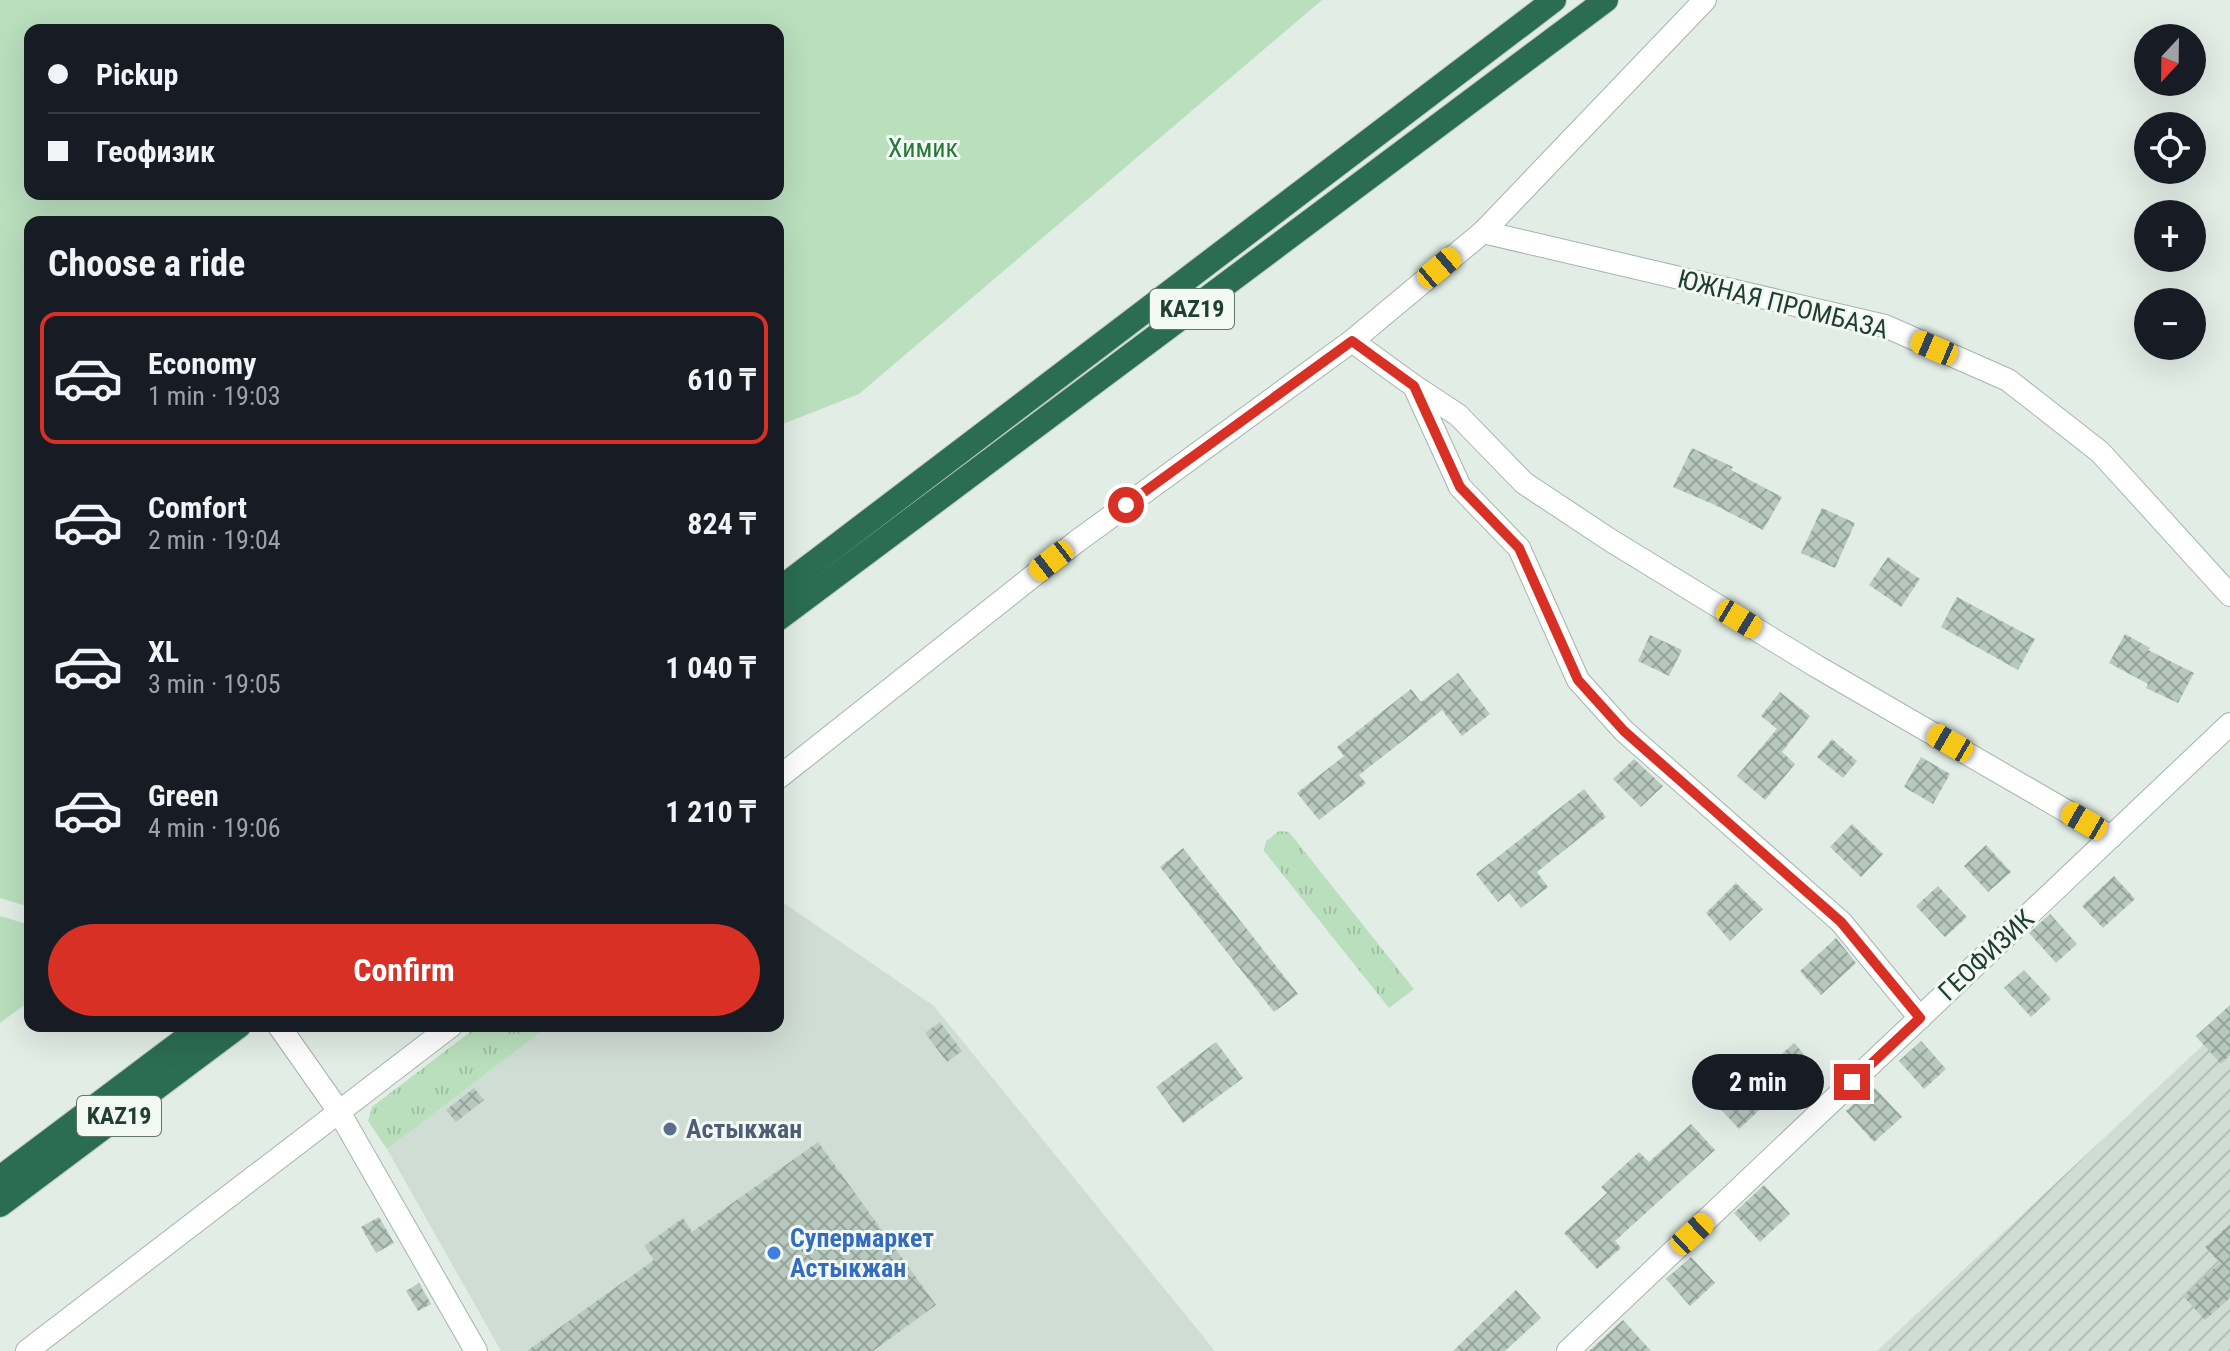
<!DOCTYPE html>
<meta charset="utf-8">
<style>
body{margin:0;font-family:"Roboto Condensed",sans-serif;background:#242831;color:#f1f3f6;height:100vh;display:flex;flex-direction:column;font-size:30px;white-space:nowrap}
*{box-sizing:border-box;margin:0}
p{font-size:26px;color:#9ea1a6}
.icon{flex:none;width:44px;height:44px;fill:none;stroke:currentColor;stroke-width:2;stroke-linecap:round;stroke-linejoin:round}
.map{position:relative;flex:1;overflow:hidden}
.details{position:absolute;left:24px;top:216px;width:760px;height:816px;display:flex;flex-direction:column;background:#171b24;border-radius:16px;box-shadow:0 8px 32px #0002}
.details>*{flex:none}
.banner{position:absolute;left:24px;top:24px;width:760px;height:176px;border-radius:16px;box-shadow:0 8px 32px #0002;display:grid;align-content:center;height:176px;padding:0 24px;background:#171b24}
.needle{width:52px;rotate:202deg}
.fabs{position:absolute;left:2134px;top:24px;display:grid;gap:16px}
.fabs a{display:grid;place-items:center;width:72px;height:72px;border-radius:50%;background:#171b24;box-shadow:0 8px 32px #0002;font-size:40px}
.end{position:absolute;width:36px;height:36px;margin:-18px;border:10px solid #d93025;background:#fff;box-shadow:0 0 0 4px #fff}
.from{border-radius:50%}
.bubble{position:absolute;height:56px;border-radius:28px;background:#171b24;box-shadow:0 8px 32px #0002;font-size:26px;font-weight:700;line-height:56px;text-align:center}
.car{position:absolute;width:24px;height:48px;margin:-24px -12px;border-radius:10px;box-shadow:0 0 6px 2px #0007;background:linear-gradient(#f5c518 24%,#345 0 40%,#f5c518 0 76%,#345 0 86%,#f5c518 0)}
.banner b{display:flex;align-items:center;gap:28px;height:76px;font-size:30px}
.banner b+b{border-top:2px solid #363941}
.banner i{width:20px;height:20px;background:#f1f3f6}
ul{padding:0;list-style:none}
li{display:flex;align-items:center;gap:24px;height:132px;margin:0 16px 12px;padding:0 8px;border:4px solid transparent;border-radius:16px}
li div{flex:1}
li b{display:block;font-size:30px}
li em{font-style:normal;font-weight:700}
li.selected{border-color:#d93025}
li>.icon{width:72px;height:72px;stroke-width:1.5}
h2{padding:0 24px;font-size:36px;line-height:96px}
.action{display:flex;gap:16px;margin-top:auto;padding:16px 24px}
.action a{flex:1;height:92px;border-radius:48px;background:#d93025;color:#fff;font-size:32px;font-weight:700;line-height:92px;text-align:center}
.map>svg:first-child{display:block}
</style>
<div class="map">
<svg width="2230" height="1351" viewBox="0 0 2230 1351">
<defs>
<pattern id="industrial-furrows" width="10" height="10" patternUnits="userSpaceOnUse" patternTransform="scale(2)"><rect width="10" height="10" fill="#d0ddd4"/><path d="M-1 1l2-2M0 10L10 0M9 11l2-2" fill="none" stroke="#b2bfb6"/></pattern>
<pattern id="grass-tufts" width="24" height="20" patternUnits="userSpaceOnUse" patternTransform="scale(2)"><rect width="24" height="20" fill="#b9dfbd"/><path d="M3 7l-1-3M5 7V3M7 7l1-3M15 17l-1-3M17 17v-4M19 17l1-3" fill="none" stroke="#9fc0a3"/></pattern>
<pattern id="building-cross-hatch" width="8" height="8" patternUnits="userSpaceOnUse" patternTransform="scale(2)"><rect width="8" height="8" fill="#b7c8be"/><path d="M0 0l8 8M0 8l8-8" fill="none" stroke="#94a49b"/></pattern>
</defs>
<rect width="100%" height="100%" fill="#e2ede6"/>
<!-- built -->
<path fill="#d0ddd4" d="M778 899 934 1006 1215 1351H501L387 1149 549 1026H778Z"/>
<!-- industrial -->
<path fill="url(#industrial-furrows)" d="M2230 1005V1351H1877L2203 1045 2196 1036Z"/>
<!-- grass -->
<g fill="url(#grass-tufts)">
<path d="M1279 831 1289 832 1414 989 1389 1008 1264 851 1266 841Z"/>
<path d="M478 1026H549L387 1149 368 1121 372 1107Z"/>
</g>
<!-- garden -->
<g fill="#b9dfbd" fill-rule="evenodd">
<path d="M0 0H1322L859 394 778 426V222H30V907L0 898ZM30 30H778V194H30Z"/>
<path d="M0 916 30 925V1001L0 1023Z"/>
</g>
<!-- building -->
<g fill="url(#building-cross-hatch)">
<path d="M1692 448 1733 467 1731 470 1782 497 1763 530 1715 505 1673 487Z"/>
<path d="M1822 508 1855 523 1835 568 1801 553Z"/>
<path d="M1888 557 1920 579 1901 607 1869 585Z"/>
<path d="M1957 597 2035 639 2018 670 1941 627Z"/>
<path d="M2125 634 2150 648 2148 650 2194 673 2178 703 2146 688 2148 684 2109 663Z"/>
<path d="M1650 635 1682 650 1669 676 1638 661Z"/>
<path d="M1458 673 1490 714 1462 736 1442 710 1359 775 1366 783 1319 820 1297 793 1344 756 1337 747 1411 689 1421 702Z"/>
<path d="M1780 692 1810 716 1782 752 1795 764 1765 800 1737 776 1777 729 1761 716Z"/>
<path d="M1832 739 1857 761 1843 778 1817 757Z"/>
<path d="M1921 757 1950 774 1933 804 1904 787Z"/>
<path d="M1634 759 1663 786 1641 807 1613 779Z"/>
<path d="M1584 789 1606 817 1537 872 1548 887 1521 908 1509 893 1498 902 1476 874Z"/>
<path d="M1852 824 1883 854 1861 877 1830 847Z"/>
<path d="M1986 845 2011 872 1988 892 1964 866Z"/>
<path d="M1183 848 1298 994 1274 1012 1160 867Z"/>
<path d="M2114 876 2135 899 2103 928 2082 906Z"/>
<path d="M1736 883 1763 909 1730 941 1706 913Z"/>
<path d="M1938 886 1967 917 1945 937 1916 906Z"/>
<path d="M2050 914 2077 944 2056 963 2029 933Z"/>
<path d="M1836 938 1856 963 1821 995 1800 971Z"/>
<path d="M2024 970 2051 999 2031 1017 2004 988Z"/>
<path d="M2230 1005V1055L2221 1064 2196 1036Z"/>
<path d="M940 1022 962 1051 947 1062 925 1033Z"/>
<path d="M1921 1041 1946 1069 1924 1089 1899 1061Z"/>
<path d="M1216 1042 1243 1078 1183 1123 1156 1087Z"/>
<path d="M1794 1043 1818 1070 1797 1090 1790 1082 1739 1129 1715 1103 1745 1075 1751 1081Z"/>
<path d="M1873 1086 1902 1117 1874 1142 1846 1111Z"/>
<path d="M474 1088 484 1100 456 1122 446 1110Z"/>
<path d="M1691 1124 1715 1150 1615 1241 1621 1248 1597 1269 1564 1233 1607 1193 1601 1187 1639 1152 1649 1162Z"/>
<path d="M818 1142 936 1305 873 1351H527L654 1260 644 1246 683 1218 692 1232Z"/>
<path d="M1764 1185 1790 1214 1760 1242 1734 1213Z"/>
<path d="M379 1217 394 1243 376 1253 361 1227Z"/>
<path d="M2230 1224V1298L2205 1320 2183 1296 2220 1263 2205 1247Z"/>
<path d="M1691 1257 1715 1283 1690 1306 1666 1279Z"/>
<path d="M419 1283 431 1304 418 1311 406 1291Z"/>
<path d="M1516 1290 1541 1318 1505 1351H1453Z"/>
<path d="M1623 1320 1651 1351H1589Z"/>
</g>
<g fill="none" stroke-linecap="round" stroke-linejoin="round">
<!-- street casing -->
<g stroke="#a4b5ac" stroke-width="24">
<g id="street">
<path d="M1483 232 1885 326 2008 380 2100 452 2230 595"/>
<path d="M1352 341 1414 386 1460 487 1519 548 1578 680 1624 731 1841 922 1920 1018"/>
<path d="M1414 386 1458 415 1524 483 1610 540 1816 666 2111 837"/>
<path d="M778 778 1076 542 1352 341 1483 232 1705 0"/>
<path d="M279 1026 338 1110 476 1351"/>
<path d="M27 1351 451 1026"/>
<path d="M1568 1351 2230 724"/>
</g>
</g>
<!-- highway casing -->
<g stroke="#c1c9c5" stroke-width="26">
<g id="highway">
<path d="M778 590 1554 0"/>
<path d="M778 619 1606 0"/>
<path d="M0 1178 202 1026"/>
<path d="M0 1205 239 1026"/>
</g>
</g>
<!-- street -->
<use href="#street" stroke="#fff" stroke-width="22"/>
<!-- highway -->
<use href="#highway" stroke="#2b6d53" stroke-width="24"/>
</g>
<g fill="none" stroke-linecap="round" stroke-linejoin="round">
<!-- route -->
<path stroke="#d93025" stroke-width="10" d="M1126 505 1352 341 1414 386 1460 487 1519 548 1578 680 1624 731 1841 922 1920 1018 1852 1082"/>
</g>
<!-- markers -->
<circle fill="#5c6f8a" stroke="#f2f9f5" stroke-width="3" cx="670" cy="1129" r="8"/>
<circle fill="#3f7fe0" stroke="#f2f9f5" stroke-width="3" cx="774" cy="1253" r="8"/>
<g text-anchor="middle" stroke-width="6" stroke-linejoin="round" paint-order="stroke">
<!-- shield labels -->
<g fill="#f2f9f5" stroke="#60776c" stroke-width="2">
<rect x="1150" y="289" width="84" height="40" rx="6"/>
<rect x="77" y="1096" width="84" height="40" rx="6"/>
</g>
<g font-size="24" font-weight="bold" fill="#213f31">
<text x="1192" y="317">KAZ19</text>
<text x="119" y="1124">KAZ19</text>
</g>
<!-- park labels -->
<g font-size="26" fill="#287839" stroke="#f2f9f5">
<text x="923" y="157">Химик</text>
</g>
<!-- street labels -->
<g font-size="26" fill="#213f31" stroke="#f2f9f5">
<text transform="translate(1783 304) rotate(14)" y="9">ЮЖНАЯ ПРОМБАЗА</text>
<text transform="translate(1986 955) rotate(-43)" y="9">ГЕОФИЗИК</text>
</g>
<!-- service labels -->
<g font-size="26" font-weight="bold" fill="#4e5e75" stroke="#f2f9f5" text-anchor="start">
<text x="686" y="1138">Астыкжан</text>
</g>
<!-- shop labels -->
<g font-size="26" font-weight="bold" fill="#366cbe" stroke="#f2f9f5" text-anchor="start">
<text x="790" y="1247">Супермаркет<tspan x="790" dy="30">Астыкжан</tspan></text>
</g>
</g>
</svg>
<div class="fabs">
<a><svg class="needle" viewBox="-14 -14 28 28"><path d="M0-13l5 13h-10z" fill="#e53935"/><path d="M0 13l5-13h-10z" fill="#9ea1a6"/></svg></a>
<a><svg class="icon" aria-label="locate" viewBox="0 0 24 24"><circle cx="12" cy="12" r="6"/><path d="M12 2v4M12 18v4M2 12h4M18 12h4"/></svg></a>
<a>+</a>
<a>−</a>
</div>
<i class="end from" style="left:1126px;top:505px"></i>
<i class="end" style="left:1852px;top:1082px"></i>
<div class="bubble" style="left:1692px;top:1054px;width:132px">2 min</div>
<i class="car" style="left:1439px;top:268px;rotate:50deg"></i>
<i class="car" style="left:1934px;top:348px;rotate:293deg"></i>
<i class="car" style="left:1051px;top:561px;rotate:232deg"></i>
<i class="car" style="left:1739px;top:619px;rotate:121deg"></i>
<i class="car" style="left:1950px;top:743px;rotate:300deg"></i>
<i class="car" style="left:2084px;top:821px;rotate:300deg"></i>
<i class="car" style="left:1692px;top:1234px;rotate:47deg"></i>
<div class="banner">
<b><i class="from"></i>Pickup</b>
<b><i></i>Геофизик</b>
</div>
<section class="details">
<h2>Choose a ride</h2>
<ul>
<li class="selected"><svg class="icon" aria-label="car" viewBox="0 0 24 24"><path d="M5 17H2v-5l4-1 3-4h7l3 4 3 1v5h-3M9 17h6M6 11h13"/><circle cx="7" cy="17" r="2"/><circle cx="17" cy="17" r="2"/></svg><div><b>Economy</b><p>1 min · 19:03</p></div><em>610 ₸</em></li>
<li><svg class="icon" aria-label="car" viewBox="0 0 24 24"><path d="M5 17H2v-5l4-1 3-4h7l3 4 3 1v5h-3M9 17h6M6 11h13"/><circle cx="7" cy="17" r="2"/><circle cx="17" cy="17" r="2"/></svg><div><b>Comfort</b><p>2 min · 19:04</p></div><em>824 ₸</em></li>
<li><svg class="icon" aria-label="car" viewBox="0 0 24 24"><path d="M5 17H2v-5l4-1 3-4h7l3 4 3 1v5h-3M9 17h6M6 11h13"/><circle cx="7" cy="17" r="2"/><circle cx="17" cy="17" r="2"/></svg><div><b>XL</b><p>3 min · 19:05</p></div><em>1 040 ₸</em></li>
<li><svg class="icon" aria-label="car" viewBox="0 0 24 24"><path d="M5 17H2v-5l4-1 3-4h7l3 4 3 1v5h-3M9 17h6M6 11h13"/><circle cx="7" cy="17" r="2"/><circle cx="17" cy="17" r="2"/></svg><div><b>Green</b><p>4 min · 19:06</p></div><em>1 210 ₸</em></li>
</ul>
<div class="action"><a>Confirm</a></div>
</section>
</div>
